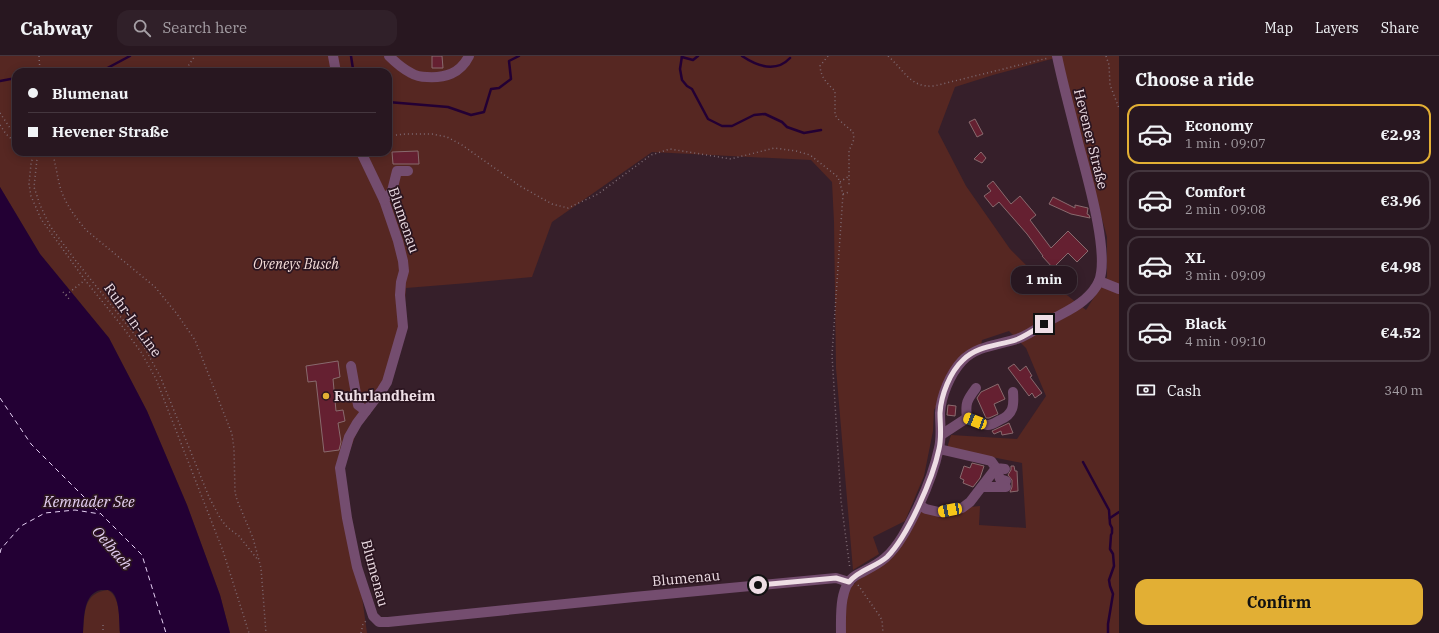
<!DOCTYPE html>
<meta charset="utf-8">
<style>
body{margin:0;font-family:"IBM Plex Serif",serif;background:#302029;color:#f1f3f6;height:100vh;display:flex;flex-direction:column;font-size:15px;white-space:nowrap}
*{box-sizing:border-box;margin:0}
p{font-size:13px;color:#a59fa5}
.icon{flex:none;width:22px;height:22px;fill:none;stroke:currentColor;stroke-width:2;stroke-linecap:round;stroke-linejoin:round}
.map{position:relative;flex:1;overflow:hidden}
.sheet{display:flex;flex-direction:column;background:#281720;width:320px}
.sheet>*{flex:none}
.hud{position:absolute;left:12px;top:12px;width:380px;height:88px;border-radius:12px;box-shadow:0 2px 10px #0003,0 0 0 1px #44363e;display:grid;align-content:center;height:88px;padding:0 16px;background:#281720}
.end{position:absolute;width:18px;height:18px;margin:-9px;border:5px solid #eedee5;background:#111;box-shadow:0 0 0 2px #111}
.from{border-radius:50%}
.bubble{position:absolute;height:28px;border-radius:12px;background:#281720;box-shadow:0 2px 10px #0003,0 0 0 1px #44363e;font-size:13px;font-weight:700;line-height:28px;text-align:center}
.car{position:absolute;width:12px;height:24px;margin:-12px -6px;border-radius:5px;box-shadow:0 0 3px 1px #0007;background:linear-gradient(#f5c518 24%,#345 0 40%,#f5c518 0 76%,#345 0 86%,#f5c518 0)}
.hud b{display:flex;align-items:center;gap:14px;height:38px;font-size:15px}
.hud b+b{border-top:1px solid #44363e}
.hud i{width:10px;height:10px;background:#f1f3f6}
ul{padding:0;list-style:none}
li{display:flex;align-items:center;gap:12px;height:60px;margin:0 8px 6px;padding:0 8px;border:2px solid #44363e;border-radius:12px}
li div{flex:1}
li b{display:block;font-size:15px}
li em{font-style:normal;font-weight:700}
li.on{border-color:#e2af34}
li>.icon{width:36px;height:36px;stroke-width:1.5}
h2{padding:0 16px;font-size:18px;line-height:48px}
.pay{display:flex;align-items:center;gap:10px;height:44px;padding:0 16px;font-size:15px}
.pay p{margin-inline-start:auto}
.action{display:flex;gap:8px;margin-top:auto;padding:8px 16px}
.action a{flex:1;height:46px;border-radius:12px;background:#e2af34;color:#111;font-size:16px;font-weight:700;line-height:46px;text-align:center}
header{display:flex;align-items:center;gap:24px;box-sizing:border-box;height:56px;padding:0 20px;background:#281720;border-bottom:1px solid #44363e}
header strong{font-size:19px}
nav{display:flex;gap:22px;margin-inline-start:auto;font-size:14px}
.search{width:280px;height:36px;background:#302029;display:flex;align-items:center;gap:10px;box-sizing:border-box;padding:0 14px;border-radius:12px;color:#a59fa5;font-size:15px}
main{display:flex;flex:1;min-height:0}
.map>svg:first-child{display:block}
</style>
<header>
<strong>Cabway</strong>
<div class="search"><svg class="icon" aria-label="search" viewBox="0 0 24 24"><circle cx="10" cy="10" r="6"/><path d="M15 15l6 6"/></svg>Search here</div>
<nav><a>Map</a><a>Layers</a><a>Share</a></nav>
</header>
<main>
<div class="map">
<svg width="1119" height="577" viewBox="0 0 1119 577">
<rect width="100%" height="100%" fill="#361f2a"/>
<!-- green -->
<g fill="#562722" fill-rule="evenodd">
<path d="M0 0H1055V2L993 19 955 31 938 76 966 130 1010 193 1029 212 1054 229 1086 254 1107 221V181L1063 19 1060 0H1119V577H844L847 541 851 531 858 524 871 516 920 456 980 450 979 469 1026 472 1022 407 947 392 951 379 1017 383 1046 340 1026 292 1009 275 982 284 981 289 971 293 934 354 933 375 924 420 905 465 873 481 879 498 853 514 836 312 834 166 832 126 811 104 652 96 552 166 532 221 468 227 406 232 403 271 385 338 358 373 344 410 367 577H230L220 539 187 449 147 355 123 309 109 282 40 198 0 131ZM16 16H388V96H16Z"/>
<path d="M108 534C121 542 119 563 120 577H83C85 556 83 537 108 534Z"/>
</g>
<!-- water -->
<path fill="#230034" d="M0 131 40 198 109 282 123 309 147 355 187 449 220 539 230 577H120C119 566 120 546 113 537 110 533 106 534 101 534 83 537 84 563 83 577H0Z"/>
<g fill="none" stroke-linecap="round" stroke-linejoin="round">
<!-- stream -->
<g stroke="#230034" stroke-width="2.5">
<path d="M351 0 353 13 356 16"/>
<path d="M682 0 680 13 682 24 687 30 692 33 708 63 722 70H732L754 59 765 58 782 66 787 71 804 77 821 74"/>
<path d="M742 0C757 10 776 17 790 2"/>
<path d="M682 1 693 4 698 0"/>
<path d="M100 16 130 0"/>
<path d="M0 25 16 22"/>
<path d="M388 46 448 51 471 59 484 56 491 33 499 32 511 23 509 5 519 0"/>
<path d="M1083 406 1109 454 1110 468 1112 472V477L1111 479 1110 493 1113 498 1114 510 1109 524 1110 530 1113 538 1108 568V577"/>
<path d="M1110 462 1119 456"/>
</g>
<!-- ferry -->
<g stroke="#e5d0f3" stroke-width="1" stroke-dasharray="5 4" stroke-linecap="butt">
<path d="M0 342 31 388 142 499 166 577"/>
<path d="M0 497 1 493 21 470 45 457 75 454 100 458"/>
</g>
</g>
<!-- building -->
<g fill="#652031" stroke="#896a6e">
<path d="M432 0H442L443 12H432Z"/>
<path d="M975 63 983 78 977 81 969 66Z"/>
<path d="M418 95 419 108H393L392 96Z"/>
<path d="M981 96 986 102 982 107 974 103Z"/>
<path d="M993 125 1011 148 1020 140 1036 159 1030 164 1051 192 1068 175 1088 195 1077 206 1068 197 1053 212 1042 200H1043L1027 178 999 146 993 151 984 140 991 135 987 130Z"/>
<path d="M1053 141 1075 152V149L1088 152 1087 158 1089 159 1090 162 1071 158 1049 148Z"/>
<path d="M338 305 340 321 333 323 336 355 343 354 345 365 338 367 341 386 339 394 324 396 316 325 308 326 306 310Z"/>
<path d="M1014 308 1020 315 1026 310 1032 320 1030 321 1042 337 1035 342 1032 337 1029 340 1008 312Z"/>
<path d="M998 328 1005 343 994 348 998 358 989 362H986L977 342 981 336Z"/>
<path d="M948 349 956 350 955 360 947 359Z"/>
<path d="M1009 367 1013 377 1002 379 1001 375 994 378 992 375Z"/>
<path d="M972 407 984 410 980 422 973 431 963 427 964 424 960 422 964 410 970 412Z"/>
<path d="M1011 410H1014L1015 415H1017L1018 435 1010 436 1012 431V424L1008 419 1011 414Z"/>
</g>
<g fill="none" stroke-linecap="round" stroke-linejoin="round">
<!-- path -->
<g stroke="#7e6a73" stroke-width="1.5" stroke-dasharray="1 3" stroke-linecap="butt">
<path d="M39 0 40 16"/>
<path d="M828 0 820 10C821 22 827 27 835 35V59L839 64 853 76 854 83 849 95V130"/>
<path d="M888 0C904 14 910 32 934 30L1048 2"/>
<path d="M1106 0 1109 9 1110 29 1119 52"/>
<path d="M184 16 195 0"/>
<path d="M0 57 10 72 16 77"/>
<path d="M0 69 6 78 16 87"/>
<path d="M388 80 405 78H432L447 81 462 89 520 130 552 148 568 152 598 138 651 99 670 93 731 103 774 92 796 95 810 99 838 121 843 138 832 299 841 445 850 513"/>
<path d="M26 96 30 100H32"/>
<path d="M34 96 31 108 29 128 31 140 41 163 85 224 122 270 141 296 156 323 223 495 249 577"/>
<path d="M36 96 37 103 34 131 40 149 50 170 76 205 143 289 160 320 209 441 220 462 227 471 239 480 258 504"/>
<path d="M52 96C56 108 57 121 61 134 66 149 76 162 86 174L155 231 177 258 195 284 232 378 234 393 235 436 237 444 253 482 261 512 266 577"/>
<path d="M840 126 849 120"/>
<path d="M843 138 849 136"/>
<path d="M63 236 69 243"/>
<path d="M66 239 85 224"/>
<path d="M858 529 879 559 882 564 883 577"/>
<path d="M103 569V577"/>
<path d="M361 577 363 568 366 565"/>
</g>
<!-- minor -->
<g stroke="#744d6f" stroke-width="10">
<path d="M333 0 336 16"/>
<path d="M389 0C395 6 403 13 411 17 416 20 422 21 427 21 445 22 460 18 469 0"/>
<path d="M361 96 384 144 398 185 403 205 404 215 401 226 400 239 403 271 387 326 382 334 357 367 349 381 340 412 347 462 357 511 373 560 379 566H388L634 541 836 522 849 526"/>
<path d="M384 144 392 135 397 115H408"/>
<path d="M1099 225 1119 233"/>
<path d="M351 310 358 349 366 355"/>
<path d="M967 362C965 347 967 344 976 332"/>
<path d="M941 379 967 362C974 364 981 368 988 369 992 369 996 366 1000 364 1014 358 1014 349 1013 336"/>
<path d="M939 393 991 405 996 412 1005 413"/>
<path d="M996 412 1000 423 1006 425"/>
<path d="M982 431H1006"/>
<path d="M919 449 926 453 939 456 962 452 970 446 996 412"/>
<path d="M841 577C841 561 839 530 855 520 865 514 876 510 885 502 900 489 910 467 919 449 927 432 935 411 939 392 942 380 940 369 940 357 941 340 950 318 962 305 976 290 998 289 1017 283 1027 280 1038 272 1047 266 1059 259 1074 253 1084 244 1090 239 1096 232 1099 225 1110 197 1086 117 1078 86 1071 57 1063 29 1057 0"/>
</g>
</g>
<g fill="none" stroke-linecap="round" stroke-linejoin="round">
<!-- route -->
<path stroke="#eedee5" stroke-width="5" d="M758 529 836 522 849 526C858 514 876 511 887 501 908 480 933 422 939 393 942 380 940 369 940 357 941 339 950 316 963 304 978 289 999 290 1018 283 1027 279 1036 273 1044 268"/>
</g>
<!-- markers -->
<circle fill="#e2af34" stroke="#2b1520" stroke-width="1.5" cx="326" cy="340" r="4"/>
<g text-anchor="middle" stroke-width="3.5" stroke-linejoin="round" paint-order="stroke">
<!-- street labels -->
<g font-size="14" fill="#eedee5" stroke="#2b1520">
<text transform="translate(1091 83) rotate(76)" y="5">Hevener Straße</text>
<text transform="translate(404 164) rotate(71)" y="5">Blumenau</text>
<text transform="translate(133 264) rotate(54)" y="5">Ruhr-In-Line</text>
<text transform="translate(375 517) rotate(75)" y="5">Blumenau</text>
<text transform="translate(686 522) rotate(-5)" y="5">Blumenau</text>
</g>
<!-- park labels -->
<g font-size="14" font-style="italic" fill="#f3dcd9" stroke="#2b1520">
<text x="296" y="213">Oveneys Busch</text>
</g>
<!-- poi labels -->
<g font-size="14" font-weight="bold" fill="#eedee5" stroke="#2b1520" text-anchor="start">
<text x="334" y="345">Ruhrlandheim</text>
</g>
<!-- water labels -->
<g font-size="15" font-style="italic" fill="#e5d0f3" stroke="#2b1520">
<text x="89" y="451">Kemnader See</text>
<text transform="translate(112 492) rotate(49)" y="5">Oelbach</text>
</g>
</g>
</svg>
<i class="end from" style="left:758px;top:529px"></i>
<i class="end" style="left:1044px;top:268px"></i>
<div class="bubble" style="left:1011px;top:210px;width:66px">1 min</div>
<i class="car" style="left:975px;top:365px;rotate:291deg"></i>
<i class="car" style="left:950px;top:454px;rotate:259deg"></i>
<div class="hud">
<b><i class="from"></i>Blumenau</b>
<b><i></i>Hevener Straße</b>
</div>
</div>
<section class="sheet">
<h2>Choose a ride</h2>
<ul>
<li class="on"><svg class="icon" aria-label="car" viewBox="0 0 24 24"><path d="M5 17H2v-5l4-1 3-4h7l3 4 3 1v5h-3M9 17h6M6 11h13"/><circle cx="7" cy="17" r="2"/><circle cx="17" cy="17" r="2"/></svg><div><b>Economy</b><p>1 min · 09:07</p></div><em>€2.93</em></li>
<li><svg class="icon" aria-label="car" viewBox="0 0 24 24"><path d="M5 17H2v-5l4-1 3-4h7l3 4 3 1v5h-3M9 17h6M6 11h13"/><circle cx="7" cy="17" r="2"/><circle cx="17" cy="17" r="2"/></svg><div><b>Comfort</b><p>2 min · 09:08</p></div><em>€3.96</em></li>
<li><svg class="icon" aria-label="car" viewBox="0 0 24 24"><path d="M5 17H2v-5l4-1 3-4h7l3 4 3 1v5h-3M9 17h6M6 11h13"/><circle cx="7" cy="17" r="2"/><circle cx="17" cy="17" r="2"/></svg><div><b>XL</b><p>3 min · 09:09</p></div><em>€4.98</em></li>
<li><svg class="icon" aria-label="car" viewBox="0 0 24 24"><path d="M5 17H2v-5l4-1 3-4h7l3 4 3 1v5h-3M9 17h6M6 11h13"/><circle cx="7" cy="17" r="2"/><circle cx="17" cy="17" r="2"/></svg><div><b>Black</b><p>4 min · 09:10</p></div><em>€4.52</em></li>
</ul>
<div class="pay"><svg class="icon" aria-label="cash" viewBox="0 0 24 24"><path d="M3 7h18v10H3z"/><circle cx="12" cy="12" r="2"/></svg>Cash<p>340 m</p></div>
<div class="action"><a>Confirm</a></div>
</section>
</main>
